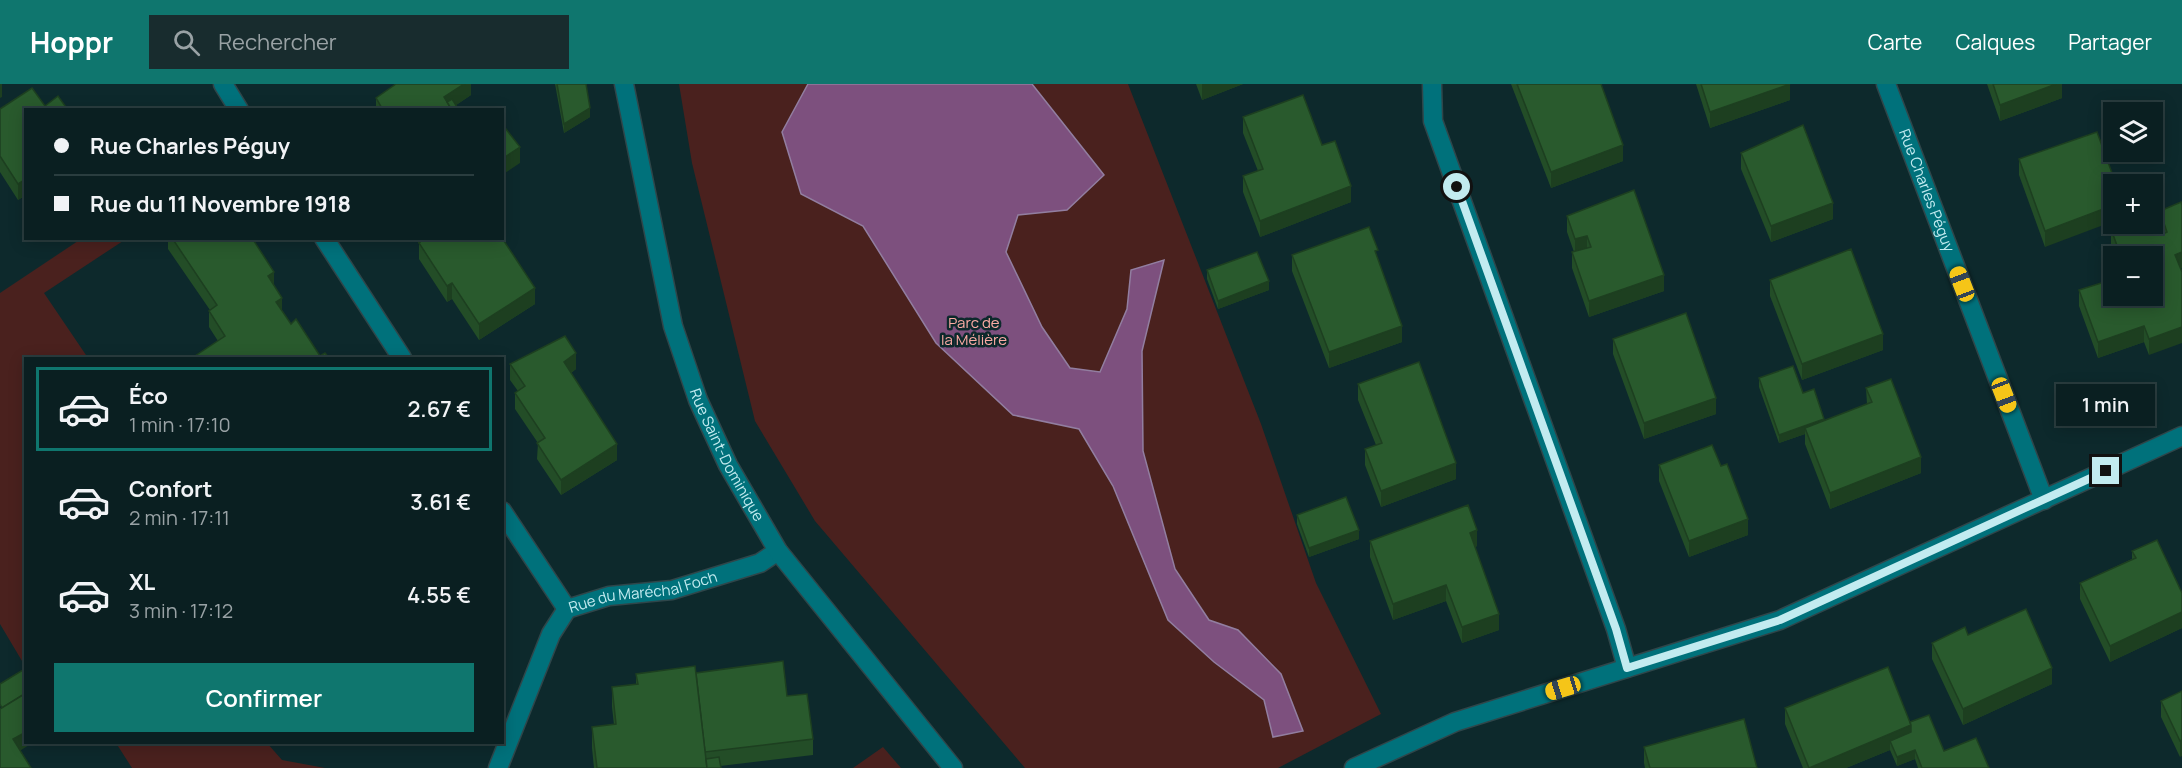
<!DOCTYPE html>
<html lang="fr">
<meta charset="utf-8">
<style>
body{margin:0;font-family:Manrope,sans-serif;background:#182c2e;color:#f1f3f6;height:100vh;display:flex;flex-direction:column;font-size:22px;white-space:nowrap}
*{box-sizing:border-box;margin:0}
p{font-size:20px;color:#99a2a5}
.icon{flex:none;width:33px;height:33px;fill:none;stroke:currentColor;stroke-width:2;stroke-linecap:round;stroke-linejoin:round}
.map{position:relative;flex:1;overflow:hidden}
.drawer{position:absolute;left:24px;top:273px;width:480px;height:387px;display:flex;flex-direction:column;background:#0a1f21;border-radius:0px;box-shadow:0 3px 15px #0003,0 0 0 2px #2a3d3f}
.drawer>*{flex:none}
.guide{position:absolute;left:24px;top:24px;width:480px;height:132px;border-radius:0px;box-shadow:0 3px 15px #0003,0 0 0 2px #2a3d3f;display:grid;align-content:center;height:132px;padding:0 30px;background:#0a1f21}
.tools{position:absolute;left:2103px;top:18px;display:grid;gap:12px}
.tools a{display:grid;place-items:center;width:60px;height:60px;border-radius:0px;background:#0a1f21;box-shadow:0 3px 15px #0003,0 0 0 2px #2a3d3f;font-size:30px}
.end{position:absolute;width:27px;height:27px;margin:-14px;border:8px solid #c2ebf0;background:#111;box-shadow:0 0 0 3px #111}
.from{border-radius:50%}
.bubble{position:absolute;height:42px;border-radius:0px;background:#0a1f21;box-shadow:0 3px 15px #0003,0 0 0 2px #2a3d3f;font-size:20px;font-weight:600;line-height:42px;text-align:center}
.car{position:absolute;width:18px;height:36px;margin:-18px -9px;border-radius:8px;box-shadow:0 0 4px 2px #0007;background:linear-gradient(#f5c518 24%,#345 0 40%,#f5c518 0 76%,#345 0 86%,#f5c518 0)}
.guide b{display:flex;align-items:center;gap:21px;height:57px;font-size:22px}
.guide b+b{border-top:2px solid #2a3d3f}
.guide i{width:15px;height:15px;background:#f1f3f6}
ul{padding:10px 0 0;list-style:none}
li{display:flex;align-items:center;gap:18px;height:84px;margin:0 12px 9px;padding:0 18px;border:3px solid transparent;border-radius:0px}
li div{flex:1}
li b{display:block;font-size:22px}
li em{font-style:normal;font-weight:600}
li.active{border-color:#0f766e}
li>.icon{width:54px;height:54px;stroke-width:1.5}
.action{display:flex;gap:12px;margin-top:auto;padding:12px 30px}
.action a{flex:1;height:69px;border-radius:0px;background:#0f766e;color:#fff;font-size:24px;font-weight:600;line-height:69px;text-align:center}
header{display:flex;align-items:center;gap:36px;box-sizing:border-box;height:84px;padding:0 30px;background:#0f766e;color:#fff}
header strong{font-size:28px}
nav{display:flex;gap:33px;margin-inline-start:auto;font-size:21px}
.search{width:420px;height:54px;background:#182c2e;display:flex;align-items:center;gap:15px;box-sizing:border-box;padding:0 21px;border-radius:0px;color:#99a2a5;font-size:22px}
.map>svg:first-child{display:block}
</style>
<header>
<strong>Hoppr</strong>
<div class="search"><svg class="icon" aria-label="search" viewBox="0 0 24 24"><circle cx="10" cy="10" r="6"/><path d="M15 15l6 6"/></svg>Rechercher</div>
<nav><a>Carte</a><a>Calques</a><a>Partager</a></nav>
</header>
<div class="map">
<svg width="2182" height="684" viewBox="0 0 2182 684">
<rect width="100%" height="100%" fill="#0d292c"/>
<!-- green -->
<g fill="#4a211e">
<path d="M679 0H1128L1261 340 1316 499 1381 630 1278 684H1025L815 437 755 337 692 79Z"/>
<path d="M81 155H126L44 209 88 274H26L25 582 0 540V209Z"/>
<path d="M116 659H267L282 676 325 684H132Z"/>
<path d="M883 663 901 684H853Z"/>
</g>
<!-- water -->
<path fill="#7d507e" stroke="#927ea0" stroke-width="1.5" d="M808 0H1032L1104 91 1067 126 1018 131 1006 168 1042 243 1070 284 1100 288 1127 225 1131 186 1164 176 1142 267 1143 367 1175 485 1209 536 1238 546 1281 590 1303 647 1273 653 1264 616 1214 578 1168 536 1113 402 1079 345 1013 331 936 259 863 142 801 110 782 48Z"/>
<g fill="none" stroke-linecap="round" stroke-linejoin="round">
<!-- minor casing -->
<g stroke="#2f464a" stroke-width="21">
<g id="minor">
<path d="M223 0 239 26"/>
<path d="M1432 0 1433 37 1616 545 1627 584"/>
<path id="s1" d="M1886 0 2044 416"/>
<path d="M324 154 402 274"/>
<path d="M502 427 567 525"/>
<path id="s2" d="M498 684 551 550 567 525 609 512 672 506 760 479 778 467"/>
<path d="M1354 684 1455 638 1780 536 2182 352"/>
</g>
</g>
<!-- tertiary casing -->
<g stroke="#2f464a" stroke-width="21">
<g id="tertiary">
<path id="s3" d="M624 0 673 242 698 316 728 381 778 467 953 684"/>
</g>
</g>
<!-- minor -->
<use href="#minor" stroke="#00717b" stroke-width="18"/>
<!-- tertiary -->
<use href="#tertiary" stroke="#00717b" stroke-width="18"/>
</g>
<!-- wall -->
<g fill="#234d27">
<path d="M471 0V11L456 21 460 26H376V14Z"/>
<path d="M555 0H586L590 33 564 49Z"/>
<path d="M1196 0H1243L1202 16Z"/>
<path d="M1511 0H1601L1623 77 1551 104Z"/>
<path d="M1696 0H1790V16L1710 44Z"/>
<path d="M1987 0H2062V14L2000 37Z"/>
<path d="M45 22 26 26V111L18 116 0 88V25Z"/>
<path d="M1243 33 1322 61 1351 118 1260 153 1243 108V92L1258 87 1243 49Z"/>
<path d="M2097 48 2045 163 2019 91V75Z"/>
<path d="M1741 69 1833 135 1771 158 1741 85Z"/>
<path d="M2160 127 2181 185 2149 271 2144 258 2098 274 2079 222V206L2114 212 2152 172H2115L2111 161V145L2160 140Z"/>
<path d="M1567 132 1664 207 1589 233 1572 184V168H1574L1567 148Z"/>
<path d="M168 154H252L274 201 282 227 291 240 320 272 329 274H192L218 257 209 243V227L210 226 168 165Z"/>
<path d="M416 154H502L535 220 479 256 452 215 447 218 419 175V160Z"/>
<path d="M1292 171 1378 176 1402 258 1329 284 1292 187Z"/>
<path d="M1207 186 1269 206 1218 225 1207 195Z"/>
<path d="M1770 196 1883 266 1802 296 1770 212Z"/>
<path d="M1613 255 1716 330 1644 355 1613 270Z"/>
<path d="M510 280 576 285 571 289 617 376 561 411 537 375 538 359 515 325V309L518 307 510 296Z"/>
<path d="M1759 294 1803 309 1824 337 1867 320 1866 304 1921 389 1830 425 1805 360V350L1779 359 1759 303Z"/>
<path d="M1358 300 1456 395 1381 423 1365 381V365L1376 361 1358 316Z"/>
<path d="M1659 381 1748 451 1689 473 1659 397Z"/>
<path d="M1297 431 1359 455 1309 473 1297 440Z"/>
<path d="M1370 457 1477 462 1475 463 1499 546 1462 559 1446 517 1393 536 1370 473Z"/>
<path d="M2132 467 2182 509V544L2110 578 2080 515V499L2132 475Z"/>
<path d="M1968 551 2052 600 1963 641 1932 575V559Z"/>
<path d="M696 589 787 612 813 655V671L720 682 721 684H594L592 664V643L614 641 612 623V603L636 600V590Z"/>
<path d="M2182 607 2180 673 2161 633V617Z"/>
<path d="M1785 624 1910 638 1944 667 1989 684H1918L1915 675 1897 682 1890 666 1846 684H1803L1785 640Z"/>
<path d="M1644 663 1757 684H1645L1644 679Z"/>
</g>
<!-- shaded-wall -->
<g fill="#1d3f20">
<path d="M0 0H2V13L0 14Z"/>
<path d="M464 0H471V11L449 26 444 13Z"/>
<path d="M1202 0H1243L1202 16Z"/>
<path d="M1790 0V16L1710 44V28Z"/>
<path d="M2056 0H2062V14L2000 37V21Z"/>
<path d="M590 24V33L564 49V40Z"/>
<path d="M1623 61V77L1551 104V88Z"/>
<path d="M520 63V79L502 91V75Z"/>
<path d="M26 95V111L18 116V100Z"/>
<path d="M1351 102V118L1260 153V137Z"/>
<path d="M1833 119V135L1771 158V142Z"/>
<path d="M2114 121V137L2045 163V147Z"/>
<path d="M1587 152V168L1575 171V155Z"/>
<path d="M2182 168V184L2175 186V171Z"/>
<path d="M274 188V204L268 192Z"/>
<path d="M1664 191V207L1589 233V217Z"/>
<path d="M1269 197V206L1218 225V217Z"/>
<path d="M452 199V215L447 218V202Z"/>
<path d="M535 204V220L479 256V240Z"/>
<path d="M282 214V230L276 218Z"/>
<path d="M1402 242V258L1329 284V268Z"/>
<path d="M2144 242V258L2098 274V258Z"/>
<path d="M2182 243V259L2149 271V255Z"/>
<path d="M1883 250V266L1802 296V280Z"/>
<path d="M576 269V285L564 294V278Z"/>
<path d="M1716 314V330L1644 355V339Z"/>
<path d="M1824 335V344H1805V350L1779 359V351Z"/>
<path d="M617 360V376L561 411V396Z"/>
<path d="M1921 373V389L1830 425V409Z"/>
<path d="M1456 379V395L1381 423V407Z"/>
<path d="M1748 435V451L1689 473V457Z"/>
<path d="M1359 446V455L1309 473V464Z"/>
<path d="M1477 446V462L1470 465V449Z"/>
<path d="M1446 501V517L1393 536V520Z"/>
<path d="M2182 528V544L2110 578V562Z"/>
<path d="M1499 530V546L1462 559V543Z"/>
<path d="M2052 584V600L1963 641V625Z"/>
<path d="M1911 641V657H1890V666L1846 684H1809Z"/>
<path d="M26 648V658H34L13 671V655Z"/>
<path d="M2182 656V672L2180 673V657Z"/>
<path d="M1915 666V675L1897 682V673Z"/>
</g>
<!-- building -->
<g fill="#295a2d" stroke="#1d3f20" stroke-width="1.5">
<path d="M396 0H464L444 13 452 26H383L376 14Z"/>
<path d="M557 0H586L590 24 564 40Z"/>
<path d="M1517 0H1601L1623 61 1551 88Z"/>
<path d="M1701 0H1790L1710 28Z"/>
<path d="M1993 0H2056L2000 21Z"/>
<path d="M32 4 45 22 58 12 68 26H26V95L18 100 0 72V25Z"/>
<path d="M1303 11 1322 61 1335 57 1351 102 1260 137 1243 92 1263 85 1243 33Z"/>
<path d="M452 15 459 26H452L447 18Z"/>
<path d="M502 40 520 63 502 75Z"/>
<path d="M1803 41 1833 119 1771 142 1741 69Z"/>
<path d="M2097 48 2116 100H2114V121L2045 147 2019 75Z"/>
<path d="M1634 106 1664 191 1589 217 1572 168 1591 163 1587 152 1575 155 1567 132Z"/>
<path d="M2181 118 2182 121V168L2175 171 2182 188V243L2149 255 2144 242 2098 258 2079 206 2114 195V212H2152V172H2117L2115 168 2119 167 2111 145 2125 140H2152V129H2155L2163 150 2167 148 2160 127Z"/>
<path d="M1369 143 1378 166 1375 167 1402 242 1329 268 1292 171Z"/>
<path d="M172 154H252L274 188 268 192 282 214 276 218 291 240 296 235 320 272 325 269 329 274H241L240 273 238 274H192L225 252 209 227 217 221Z"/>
<path d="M425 154H502L535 204 479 240 452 199 447 202 419 159Z"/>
<path d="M1851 165 1883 250 1802 280 1770 196Z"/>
<path d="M1257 168 1269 197 1218 217 1207 186Z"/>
<path d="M1686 229 1716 314 1644 339 1613 255Z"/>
<path d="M565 252 576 269 564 278 617 360 561 396 537 359 545 354 515 309 525 302 510 280Z"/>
<path d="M1419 278 1456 379 1381 407 1365 365 1382 359 1358 300Z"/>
<path d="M1793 282 1803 309 1814 305 1824 335 1779 351 1759 294Z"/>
<path d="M1891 295 1921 373 1830 409 1805 344 1872 318 1866 304Z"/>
<path d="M1712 361 1721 382 1727 380 1748 435 1689 457 1659 381Z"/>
<path d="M1346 413 1359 446 1309 464 1297 431Z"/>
<path d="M1468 421 1477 446 1470 449 1499 530 1462 543 1446 501 1393 520 1370 457Z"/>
<path d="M2157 456 2182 509V528L2110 562 2080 499 2136 474 2132 467Z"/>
<path d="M2026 525 2052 584 1963 625 1932 559 1965 543 1968 551Z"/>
<path d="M783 577 787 612 807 610 813 655 705 668 696 589Z"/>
<path d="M695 582 707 684H597L592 643 616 640 612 603 638 600 636 590Z"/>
<path d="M1888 583 1911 641 1809 684 1785 624Z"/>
<path d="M26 584V609L2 624 0 620V600Z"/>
<path d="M2182 607V656L2180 657 2161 617Z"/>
<path d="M26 609V648L13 655 31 684H0V625Z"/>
<path d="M1929 631 1944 667 1976 654 1989 684H1922L1915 666 1897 673 1890 657 1911 648V641L1910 638Z"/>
<path d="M1744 635 1757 684H1650L1644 663Z"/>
<path d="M719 673 721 684H707L706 675Z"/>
</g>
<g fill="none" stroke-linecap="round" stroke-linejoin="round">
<!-- route -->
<path stroke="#c2ebf0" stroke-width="8" d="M1457 103 1616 545 1627 584 1780 536 2106 387"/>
</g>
<g text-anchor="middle" stroke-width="5" stroke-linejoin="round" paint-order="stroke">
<!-- street labels -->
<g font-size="15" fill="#c2ebf0" stroke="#0d292c">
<text dy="5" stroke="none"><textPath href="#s1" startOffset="114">Rue Charles Péguy</textPath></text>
<text dy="5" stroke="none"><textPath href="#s3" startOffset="387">Rue Saint-Dominique</textPath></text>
<text dy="5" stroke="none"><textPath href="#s2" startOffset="252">Rue du Maréchal Foch</textPath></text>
</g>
<!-- park labels -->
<g font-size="15" fill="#fcaba4" stroke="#0d292c">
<text x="974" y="244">Parc de<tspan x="974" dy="17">la Mélière</tspan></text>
</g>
</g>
</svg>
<div class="tools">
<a><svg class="icon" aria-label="layers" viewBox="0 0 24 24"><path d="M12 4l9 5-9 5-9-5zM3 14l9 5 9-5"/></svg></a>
<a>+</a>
<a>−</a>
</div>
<i class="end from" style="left:1457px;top:103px"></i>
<i class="end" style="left:2106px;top:387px"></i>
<div class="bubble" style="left:2056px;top:300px;width:99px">1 min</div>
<i class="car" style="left:1962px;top:200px;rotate:339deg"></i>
<i class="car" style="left:2004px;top:311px;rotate:159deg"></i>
<i class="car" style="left:1563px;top:604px;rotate:253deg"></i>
<div class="guide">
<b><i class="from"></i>Rue Charles Péguy</b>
<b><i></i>Rue du 11 Novembre 1918</b>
</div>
<section class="drawer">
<ul>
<li class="active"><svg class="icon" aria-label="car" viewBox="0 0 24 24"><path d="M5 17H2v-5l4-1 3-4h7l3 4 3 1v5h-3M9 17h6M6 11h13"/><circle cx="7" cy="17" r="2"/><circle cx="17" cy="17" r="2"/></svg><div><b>Éco</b><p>1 min · 17:10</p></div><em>2.67 €</em></li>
<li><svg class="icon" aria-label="car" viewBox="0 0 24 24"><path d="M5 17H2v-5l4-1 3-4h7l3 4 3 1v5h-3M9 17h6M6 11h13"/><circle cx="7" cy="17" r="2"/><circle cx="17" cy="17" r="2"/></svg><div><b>Confort</b><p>2 min · 17:11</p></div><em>3.61 €</em></li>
<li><svg class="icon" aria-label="car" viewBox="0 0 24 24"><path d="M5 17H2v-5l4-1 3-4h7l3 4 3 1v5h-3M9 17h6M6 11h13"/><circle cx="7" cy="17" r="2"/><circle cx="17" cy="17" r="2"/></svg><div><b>XL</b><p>3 min · 17:12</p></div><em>4.55 €</em></li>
</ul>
<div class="action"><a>Confirmer</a></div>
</section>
</div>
